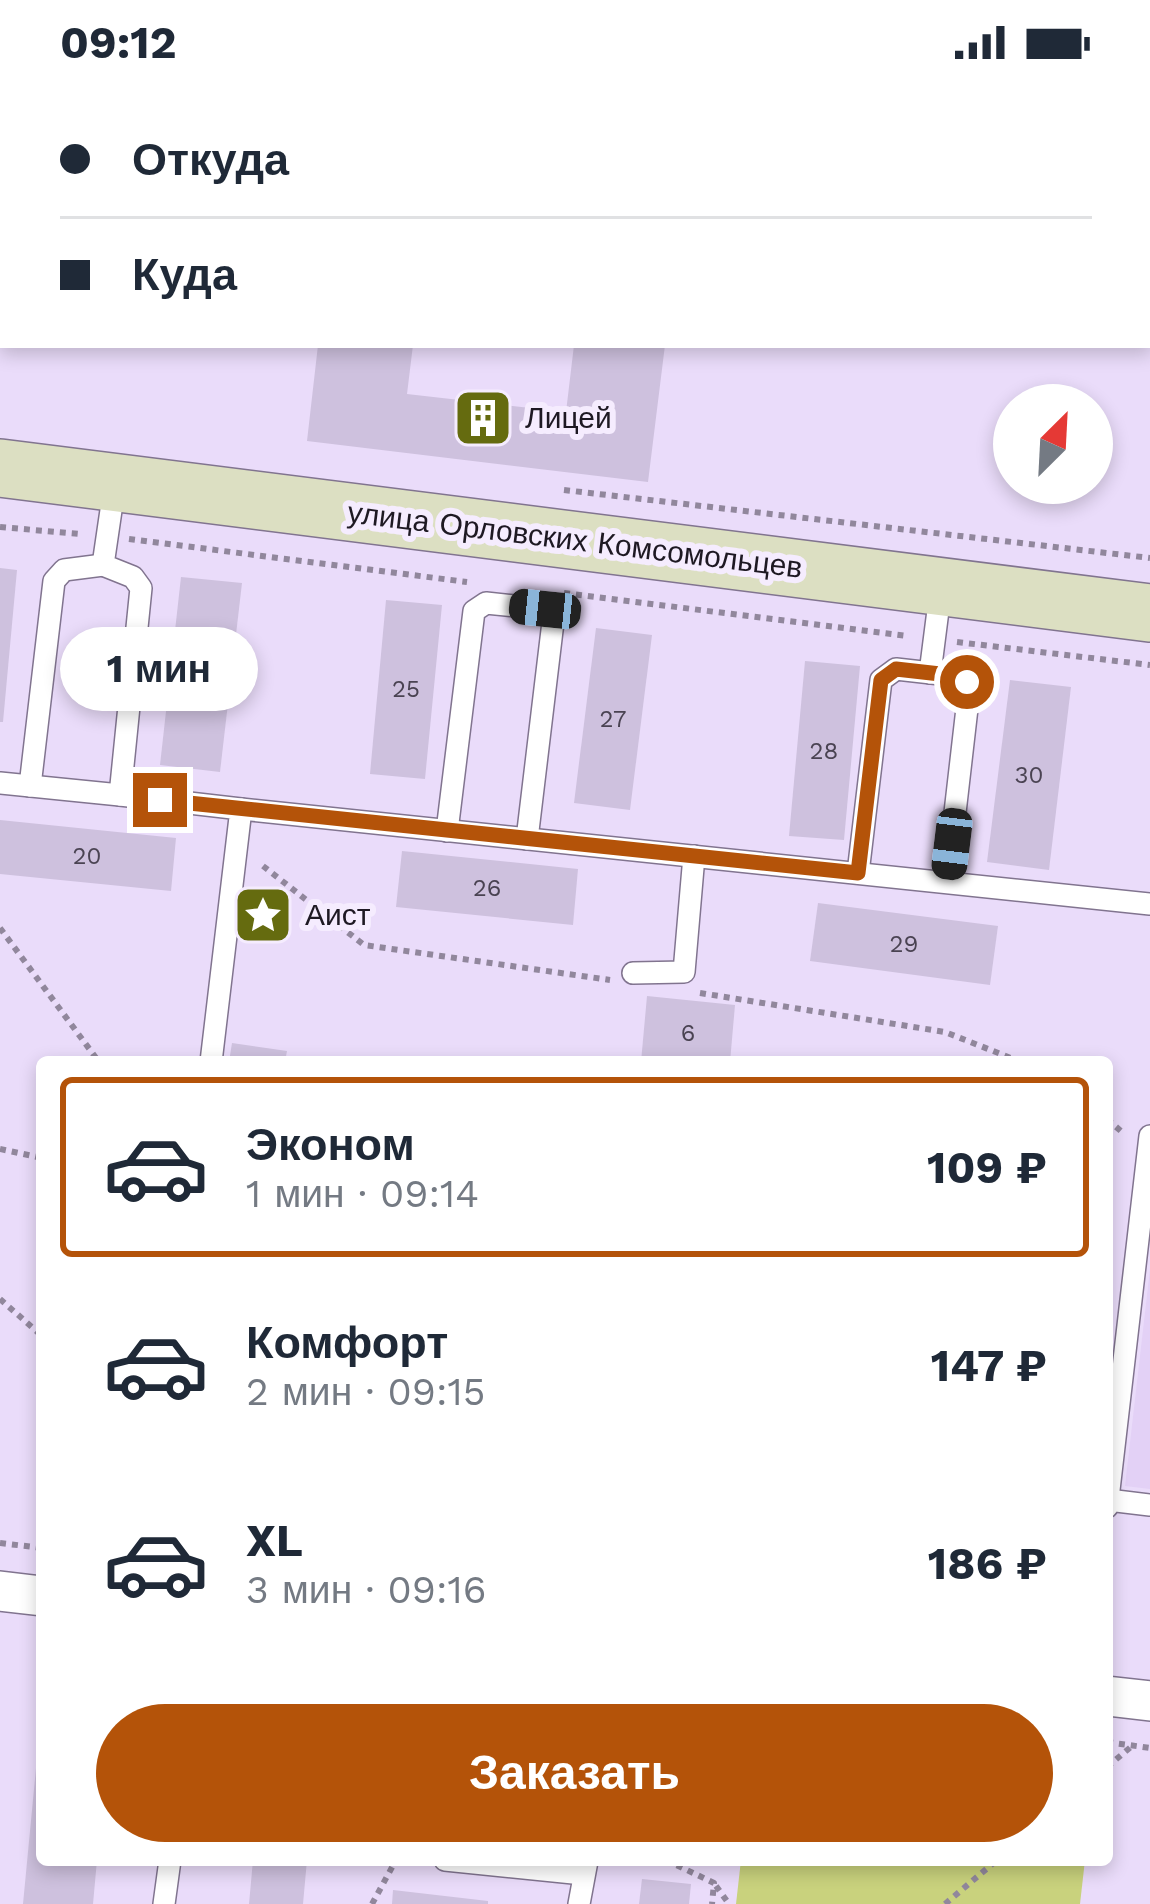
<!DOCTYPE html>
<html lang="ru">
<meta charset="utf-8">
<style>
body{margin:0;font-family:"Work Sans",sans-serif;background:#f2f2f3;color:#1f2937;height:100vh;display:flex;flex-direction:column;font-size:45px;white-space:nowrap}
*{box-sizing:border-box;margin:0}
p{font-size:39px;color:#747a83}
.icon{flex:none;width:66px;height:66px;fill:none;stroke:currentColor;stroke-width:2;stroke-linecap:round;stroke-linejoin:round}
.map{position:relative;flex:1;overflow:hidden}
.drawer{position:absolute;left:36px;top:972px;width:1077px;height:810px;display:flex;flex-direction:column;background:#fff;border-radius:12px;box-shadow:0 6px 18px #0003}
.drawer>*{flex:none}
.hud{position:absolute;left:0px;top:0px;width:1152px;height:264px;box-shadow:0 6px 18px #0003;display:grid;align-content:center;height:264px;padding:0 60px;background:#fff}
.needle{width:78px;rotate:24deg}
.controls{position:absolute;left:993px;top:300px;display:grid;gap:24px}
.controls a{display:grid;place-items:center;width:120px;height:120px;border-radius:50%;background:#fff;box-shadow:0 6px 18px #0003;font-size:60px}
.end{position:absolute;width:54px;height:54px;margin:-27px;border:15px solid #b45309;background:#fff;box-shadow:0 0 0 6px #fff}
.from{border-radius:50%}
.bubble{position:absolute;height:84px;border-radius:42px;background:#fff;box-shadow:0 6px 18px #0003;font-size:39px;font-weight:700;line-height:84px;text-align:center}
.car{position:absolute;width:36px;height:72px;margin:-36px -18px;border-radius:15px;box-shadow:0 0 9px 3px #0007;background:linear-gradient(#222 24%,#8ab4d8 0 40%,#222 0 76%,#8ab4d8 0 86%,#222 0)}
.hud b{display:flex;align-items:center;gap:42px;height:114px;font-size:45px}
.hud b+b{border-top:3px solid #e0e1e3}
.hud i{width:30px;height:30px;background:#1f2937}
ul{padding:21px 0 0;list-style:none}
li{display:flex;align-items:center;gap:36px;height:180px;margin:0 24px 18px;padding:0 36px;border:6px solid transparent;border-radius:12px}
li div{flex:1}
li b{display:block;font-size:45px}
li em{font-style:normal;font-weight:700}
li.active{border-color:#b45309}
li>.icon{width:108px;height:108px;stroke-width:1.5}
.primary-button{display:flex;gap:24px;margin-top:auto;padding:24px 60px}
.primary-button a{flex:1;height:138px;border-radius:72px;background:#b45309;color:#fff;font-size:48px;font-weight:700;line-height:138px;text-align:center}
.status{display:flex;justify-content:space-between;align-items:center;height:84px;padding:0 60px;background:#fff;direction:ltr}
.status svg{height:33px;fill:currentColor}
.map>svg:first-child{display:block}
</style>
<div class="status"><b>09:12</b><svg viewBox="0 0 49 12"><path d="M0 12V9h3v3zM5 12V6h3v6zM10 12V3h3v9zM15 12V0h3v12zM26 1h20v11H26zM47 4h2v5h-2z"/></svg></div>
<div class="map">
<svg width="1150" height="1820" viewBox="0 0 1150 1820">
<rect width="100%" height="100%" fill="#eadcfa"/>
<!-- built -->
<path fill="#e3d1f6" d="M1150 1185V1405L1125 1402Z"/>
<!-- green -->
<path fill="#c9d27d" d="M741 1776H1085L1080 1820H736Z"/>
<!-- building -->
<g fill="#cec1de">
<path d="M318 261H413L407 310 566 328 574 261H665L648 398 307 357Z"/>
<path d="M0 484 17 486 3 638H0Z"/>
<path d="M181 493 242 499 220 688 160 681Z"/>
<path d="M386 516 442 521 425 695 370 690Z"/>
<path d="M596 544 652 551 630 726 574 719Z"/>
<path d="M805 577 860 582 844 756 789 752Z"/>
<path d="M1010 596 1071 603 1049 786 987 778Z"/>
<path d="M0 736 176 754 171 807 0 790Z"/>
<path d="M402 767 578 785 573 841 396 823Z"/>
<path d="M818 819 998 842 990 901 810 877Z"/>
<path d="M647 912 735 921 730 978H641Z"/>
<path d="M232 959 287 967 285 978H229Z"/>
<path d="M39 1653 42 1776H97L93 1820H23Z"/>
<path d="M253 1776H307L303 1820H249Z"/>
<path d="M642 1795 691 1800 689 1820H639Z"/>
<path d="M393 1806 488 1817V1820H392Z"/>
</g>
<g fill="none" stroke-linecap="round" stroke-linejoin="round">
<!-- lane casing -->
<g stroke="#81748f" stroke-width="24">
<g id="lane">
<path d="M115 399 103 481 133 493 141 504 120 711 241 725 211 978"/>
<path d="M930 589 941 503"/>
<path d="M0 699 120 711"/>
<path d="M30 702 54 497 64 486 103 481"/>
<path d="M241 725 1150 820"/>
<path d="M447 747 474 527 486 519 545 525 553 538 527 755"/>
<path d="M858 789 881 596 896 585 958 592 969 607 947 798"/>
<path d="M633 889 684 888 694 772"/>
<path d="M1108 1416 1150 1421"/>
<path d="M1107 1423 1150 1052"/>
<path d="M445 1776 583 1790"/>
<path d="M164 1820 170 1776"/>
<path d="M579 1820 587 1777"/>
</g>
</g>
<!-- street casing -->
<g stroke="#81748f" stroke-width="42">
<g id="street">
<path d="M0 1507 42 1512"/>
<path d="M1107 1612 1150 1617"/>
</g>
</g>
<!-- secondary casing -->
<g stroke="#81748f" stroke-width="60">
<path id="secondary" d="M0 384 1150 529"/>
</g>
<!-- path -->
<g stroke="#91879c" stroke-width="6" stroke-dasharray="6 6" stroke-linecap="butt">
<path d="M564 406 1150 474"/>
<path d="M0 443 80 450"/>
<path d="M129 455 467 498"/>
<path d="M564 509 908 552"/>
<path d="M957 558 1150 581"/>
<path d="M263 782 364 861 610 896"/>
<path d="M0 844 99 978"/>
<path d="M700 909 945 948 1021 978"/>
<path d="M1107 1035 1122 1048"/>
<path d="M0 1065 42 1074"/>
<path d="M0 1215 42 1252"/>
<path d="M0 1459 42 1464"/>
<path d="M1107 1658 1150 1664"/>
<path d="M1107 1683 1132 1662"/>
<path d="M666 1776 714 1799 712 1820"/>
<path d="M716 1802 729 1820"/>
<path d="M372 1820 396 1776"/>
<path d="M945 1820 997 1776"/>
</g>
<!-- lane -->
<use href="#lane" stroke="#fff" stroke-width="21"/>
<!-- street -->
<use href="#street" stroke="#fff" stroke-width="39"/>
<!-- secondary -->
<use href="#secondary" stroke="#dcdfc2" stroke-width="57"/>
</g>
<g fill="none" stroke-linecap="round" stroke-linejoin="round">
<!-- route -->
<path stroke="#b45309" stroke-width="15" d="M160 716 858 789 881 596 896 585 958 592 967 598"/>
</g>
<!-- icons -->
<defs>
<g id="building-square" transform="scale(3)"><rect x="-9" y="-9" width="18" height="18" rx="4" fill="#656b0f" stroke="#f5ecfe"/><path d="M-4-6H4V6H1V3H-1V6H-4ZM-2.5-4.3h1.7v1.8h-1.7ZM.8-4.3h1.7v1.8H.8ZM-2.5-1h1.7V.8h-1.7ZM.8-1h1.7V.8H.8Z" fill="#fff"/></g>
<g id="sight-square" transform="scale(3)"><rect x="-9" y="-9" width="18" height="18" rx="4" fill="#656b0f" stroke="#f5ecfe"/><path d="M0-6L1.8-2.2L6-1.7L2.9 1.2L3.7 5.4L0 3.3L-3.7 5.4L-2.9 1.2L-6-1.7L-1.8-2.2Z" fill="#fff"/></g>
</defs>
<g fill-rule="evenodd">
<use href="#building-square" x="483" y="334"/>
<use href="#sight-square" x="263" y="831"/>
</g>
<g text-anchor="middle" stroke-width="12" stroke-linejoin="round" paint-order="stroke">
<!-- number labels -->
<g font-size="24" fill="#4a4352">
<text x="406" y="613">25</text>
<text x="613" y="643">27</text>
<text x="824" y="675">28</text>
<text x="1029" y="699">30</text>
<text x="87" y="780">20</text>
<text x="487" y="812">26</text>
<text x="904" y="868">29</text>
<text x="688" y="957">6</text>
</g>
<!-- poi labels -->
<g font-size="30" fill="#1e1923" stroke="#f5ecfe" text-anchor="start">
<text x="525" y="344">Лицей</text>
<text x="305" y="841">Аист</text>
</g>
<!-- street labels -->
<g font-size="30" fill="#1e1923" stroke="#f5ecfe">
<text transform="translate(575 456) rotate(7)" y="10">улица Орловских Комсомольцев</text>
</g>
</g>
</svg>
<div class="controls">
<a><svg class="needle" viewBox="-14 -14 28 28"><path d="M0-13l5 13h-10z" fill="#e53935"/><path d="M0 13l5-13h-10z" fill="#747a83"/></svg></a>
</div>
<i class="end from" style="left:967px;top:598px"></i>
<i class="end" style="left:160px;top:716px"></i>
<div class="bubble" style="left:60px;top:543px;width:198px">1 мин</div>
<i class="car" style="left:545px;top:525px;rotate:276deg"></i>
<i class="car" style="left:952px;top:760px;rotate:187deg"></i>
<div class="hud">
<b><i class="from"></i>Откуда</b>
<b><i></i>Куда</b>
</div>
<section class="drawer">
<ul>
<li class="active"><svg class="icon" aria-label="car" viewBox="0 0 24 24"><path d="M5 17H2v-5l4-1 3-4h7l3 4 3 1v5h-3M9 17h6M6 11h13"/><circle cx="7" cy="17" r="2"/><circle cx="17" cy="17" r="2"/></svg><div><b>Эконом</b><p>1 мин · 09:14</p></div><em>109 ₽</em></li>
<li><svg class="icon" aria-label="car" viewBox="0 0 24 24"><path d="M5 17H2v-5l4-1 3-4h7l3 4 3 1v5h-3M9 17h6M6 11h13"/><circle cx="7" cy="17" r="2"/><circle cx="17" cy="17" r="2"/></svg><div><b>Комфорт</b><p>2 мин · 09:15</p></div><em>147 ₽</em></li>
<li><svg class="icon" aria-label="car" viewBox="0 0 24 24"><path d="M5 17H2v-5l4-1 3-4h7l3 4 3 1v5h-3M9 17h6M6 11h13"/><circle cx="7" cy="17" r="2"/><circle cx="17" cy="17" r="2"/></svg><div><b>XL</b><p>3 мин · 09:16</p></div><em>186 ₽</em></li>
</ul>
<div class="primary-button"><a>Заказать</a></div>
</section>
</div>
